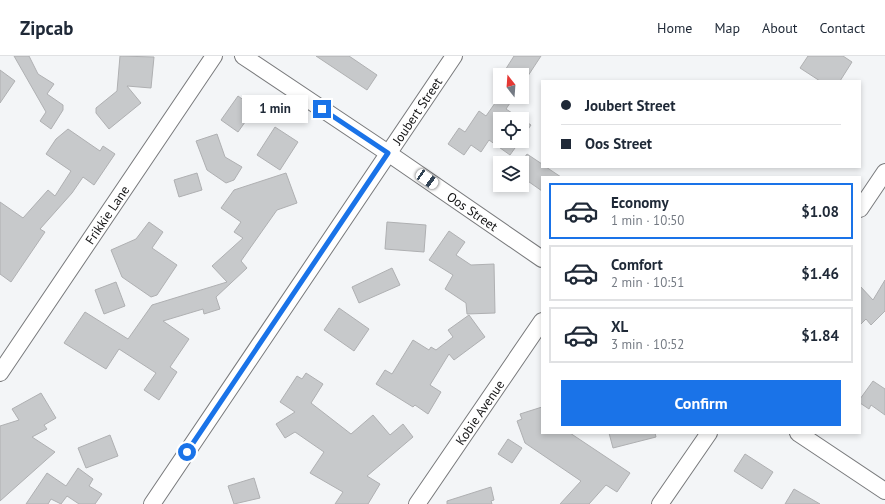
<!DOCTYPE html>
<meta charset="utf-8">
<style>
body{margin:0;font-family:"PT Sans",sans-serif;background:#f6f6f7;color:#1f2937;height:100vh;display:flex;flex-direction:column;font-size:15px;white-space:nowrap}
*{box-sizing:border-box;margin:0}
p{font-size:13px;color:#747a83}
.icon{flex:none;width:22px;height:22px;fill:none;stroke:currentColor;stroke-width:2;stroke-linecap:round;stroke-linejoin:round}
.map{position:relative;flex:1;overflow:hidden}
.drawer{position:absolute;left:541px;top:120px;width:320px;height:258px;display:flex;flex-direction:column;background:#fff;border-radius:0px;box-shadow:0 2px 6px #0003}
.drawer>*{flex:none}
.top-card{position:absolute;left:541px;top:24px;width:320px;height:88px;border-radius:0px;box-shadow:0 2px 6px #0003;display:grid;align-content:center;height:88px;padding:0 20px;background:#fff}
.needle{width:26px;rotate:343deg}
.buttons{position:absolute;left:493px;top:12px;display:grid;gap:8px}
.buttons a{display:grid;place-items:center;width:36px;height:36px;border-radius:0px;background:#fff;box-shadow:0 2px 6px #0003;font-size:20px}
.end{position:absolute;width:18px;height:18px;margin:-9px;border:5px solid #1a73e8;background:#fff;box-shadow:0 0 0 2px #fff}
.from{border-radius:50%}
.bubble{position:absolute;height:28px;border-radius:0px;background:#fff;box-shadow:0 2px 6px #0003;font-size:13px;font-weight:600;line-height:28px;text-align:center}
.car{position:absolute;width:12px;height:24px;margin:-12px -6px;border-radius:5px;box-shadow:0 0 3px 1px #0007;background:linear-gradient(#fff 24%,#345 0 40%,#fff 0 76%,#345 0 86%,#fff 0)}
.top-card b{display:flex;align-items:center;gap:14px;height:38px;font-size:15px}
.top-card b+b{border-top:1px solid #e0e1e3}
.top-card i{width:10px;height:10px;background:#1f2937}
ul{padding:7px 0 0;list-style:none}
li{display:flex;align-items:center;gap:12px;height:56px;margin:0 8px 6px;padding:0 12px;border:2px solid #e0e1e3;border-radius:0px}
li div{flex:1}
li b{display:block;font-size:15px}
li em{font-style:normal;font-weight:600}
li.active{border-color:#1a73e8}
li>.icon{width:36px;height:36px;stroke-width:1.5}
.action{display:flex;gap:8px;margin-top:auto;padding:8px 20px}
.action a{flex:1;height:46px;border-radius:0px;background:#1a73e8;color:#fff;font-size:16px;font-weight:600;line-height:46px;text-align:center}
header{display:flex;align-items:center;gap:24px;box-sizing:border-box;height:56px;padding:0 20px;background:#fff;border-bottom:1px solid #e0e1e3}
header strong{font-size:19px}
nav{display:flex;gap:22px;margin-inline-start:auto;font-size:14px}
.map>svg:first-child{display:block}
</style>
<header>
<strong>Zipcab</strong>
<nav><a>Home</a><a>Map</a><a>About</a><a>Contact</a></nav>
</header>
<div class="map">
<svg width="885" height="448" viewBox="0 0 885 448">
<rect width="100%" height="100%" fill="#f3f5f7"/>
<!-- building -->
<g fill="#c7c9cb" stroke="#afb0b2">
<path d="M14 0H29L38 18 54 28 47 38 63 49V54L51 73 40 65 46 56Z"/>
<path d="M120 0 154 1 151 32 127 30 141 47 109 73 96 57V52L117 35Z"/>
<path d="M316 0H349L377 19 367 34Z"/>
<path d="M514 0H541L522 29V19H502Z"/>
<path d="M808 0H843L852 6 840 25H820L800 12Z"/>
<path d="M0 14 15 25 0 47Z"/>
<path d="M238 40 255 52 238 76 221 64Z"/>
<path d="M500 40V41H514L506 53 521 63H500V85H520L510 99 489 84 481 96 471 89 464 99 448 88 459 72 465 76 479 55 486 60Z"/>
<path d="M522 63 531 69 522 82Z"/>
<path d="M275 71 298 86 280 114 257 99Z"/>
<path d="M68 73 100 95 103 90 115 98 94 129 83 121 72 137 40 173 45 176 11 226 0 218V146L23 162 48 134 55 140 71 115 46 98 56 83Z"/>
<path d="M217 78 225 101 242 111 234 124 226 127 207 114 196 85Z"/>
<path d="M527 98 542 108V111H546L561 121H542V135L522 121V105Z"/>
<path d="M197 117 202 134 179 141 174 124Z"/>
<path d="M286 117 297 147 277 154 241 205 247 212 216 241 220 253 204 258 203 253 163 265 189 283 170 311 177 316 159 344 144 334 156 317 119 293 106 313 64 287 85 256 128 283 152 249 227 226 212 210 243 182 234 176 241 166 221 152 234 134Z"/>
<path d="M149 166 163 176 152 192 177 209 157 239 151 241 122 221 111 194 136 183Z"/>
<path d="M387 166 426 169 424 196 385 193Z"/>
<path d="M449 175 465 186 456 199 471 209 494 208 495 257 467 258 466 247 445 233 453 219 429 204Z"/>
<path d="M392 212 400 229 359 247 352 231Z"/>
<path d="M885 224V255L871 269 866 263 860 269V230L873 244Z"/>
<path d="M116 226 125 250 104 258 95 234Z"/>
<path d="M339 252 369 273 354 295 324 274Z"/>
<path d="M469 259 485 281 454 304 449 298 430 329 441 336 428 358 415 349 413 351 376 328 385 314 392 318 413 284 429 294 431 291 436 294 453 281 448 274Z"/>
<path d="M306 317 323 328 311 347 351 378 373 359 390 379 403 368 413 381 367 420 380 428 368 448H335L343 436 310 417 324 396 295 376 285 382 276 368 295 356 280 346 297 320 302 323Z"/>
<path d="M873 325 885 333V359L871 349 869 353 860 347V343Z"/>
<path d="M41 337 56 362 44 369 47 373 32 381 55 396 0 445V370L19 364 12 353Z"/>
<path d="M542 351V377H570L630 417 617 436 606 429 589 448H560L581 425 525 387 517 365 522 363 520 358Z"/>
<path d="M609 377H655L656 381 613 392Z"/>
<path d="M110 379 118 400 86 412 78 392Z"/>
<path d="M508 383 522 392 512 407 498 398Z"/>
<path d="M745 398 773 416 762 433 734 415Z"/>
<path d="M78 412 93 423 89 430 102 438 95 448H79L67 440 61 448 51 443 48 448H26L47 417 66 430Z"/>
<path d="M254 422 260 442 234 448 228 430Z"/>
<path d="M491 431 494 444 491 445 492 448H447V445Z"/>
<path d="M794 433 820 448H785Z"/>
</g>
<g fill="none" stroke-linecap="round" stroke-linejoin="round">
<!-- minor casing -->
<g stroke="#797a7c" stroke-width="18">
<g id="minor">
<path id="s1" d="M243 0 388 97 542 203"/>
<path d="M860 153 885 116"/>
<path id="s2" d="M0 317 214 0"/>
<path d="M798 377 885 435"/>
<path id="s3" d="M152 448 454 0"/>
<path id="s4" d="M417 448 542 265"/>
<path d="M660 448 709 377"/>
</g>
</g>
<!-- minor -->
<use href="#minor" stroke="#fff" stroke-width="16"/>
</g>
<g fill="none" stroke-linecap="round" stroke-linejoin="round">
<!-- route -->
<path stroke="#1a73e8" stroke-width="5" d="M187 396 388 97 322 53"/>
</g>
<g text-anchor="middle" stroke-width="3" stroke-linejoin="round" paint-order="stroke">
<!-- street labels -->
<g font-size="13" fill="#151516" stroke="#fff">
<text dy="5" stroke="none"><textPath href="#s3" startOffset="474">Joubert Street</textPath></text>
<text dy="5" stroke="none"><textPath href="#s1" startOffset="277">Oos Street</textPath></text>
<text dy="5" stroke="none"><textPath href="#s2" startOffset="191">Frikkie Lane</textPath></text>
<text dy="5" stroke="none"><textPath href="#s4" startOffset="111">Kobie Avenue</textPath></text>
</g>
</g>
</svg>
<div class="buttons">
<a><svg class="needle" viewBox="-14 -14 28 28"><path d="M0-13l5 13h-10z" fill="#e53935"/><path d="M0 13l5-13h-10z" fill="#747a83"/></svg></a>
<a><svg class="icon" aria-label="locate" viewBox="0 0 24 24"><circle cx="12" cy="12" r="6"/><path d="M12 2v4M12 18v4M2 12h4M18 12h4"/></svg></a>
<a><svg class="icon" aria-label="layers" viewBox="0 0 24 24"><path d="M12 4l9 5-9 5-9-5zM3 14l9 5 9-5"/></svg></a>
</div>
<i class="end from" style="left:187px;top:396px"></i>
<i class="end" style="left:322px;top:53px"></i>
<div class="bubble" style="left:242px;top:39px;width:66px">1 min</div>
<i class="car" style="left:427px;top:123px;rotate:125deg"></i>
<div class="top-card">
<b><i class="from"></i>Joubert Street</b>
<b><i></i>Oos Street</b>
</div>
<section class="drawer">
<ul>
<li class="active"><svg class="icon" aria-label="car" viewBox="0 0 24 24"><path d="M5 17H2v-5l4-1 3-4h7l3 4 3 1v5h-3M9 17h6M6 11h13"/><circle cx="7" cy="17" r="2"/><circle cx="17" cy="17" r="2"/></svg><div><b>Economy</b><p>1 min · 10:50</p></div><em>$1.08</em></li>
<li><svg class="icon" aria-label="car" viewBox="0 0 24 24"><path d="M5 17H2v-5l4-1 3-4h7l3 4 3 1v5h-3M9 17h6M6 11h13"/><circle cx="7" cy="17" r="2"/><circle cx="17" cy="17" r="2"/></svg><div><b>Comfort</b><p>2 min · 10:51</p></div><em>$1.46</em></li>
<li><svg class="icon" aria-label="car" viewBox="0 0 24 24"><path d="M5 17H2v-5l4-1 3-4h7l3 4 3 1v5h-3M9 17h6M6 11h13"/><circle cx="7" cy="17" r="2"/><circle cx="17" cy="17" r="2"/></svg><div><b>XL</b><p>3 min · 10:52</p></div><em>$1.84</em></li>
</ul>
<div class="action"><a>Confirm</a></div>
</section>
</div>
